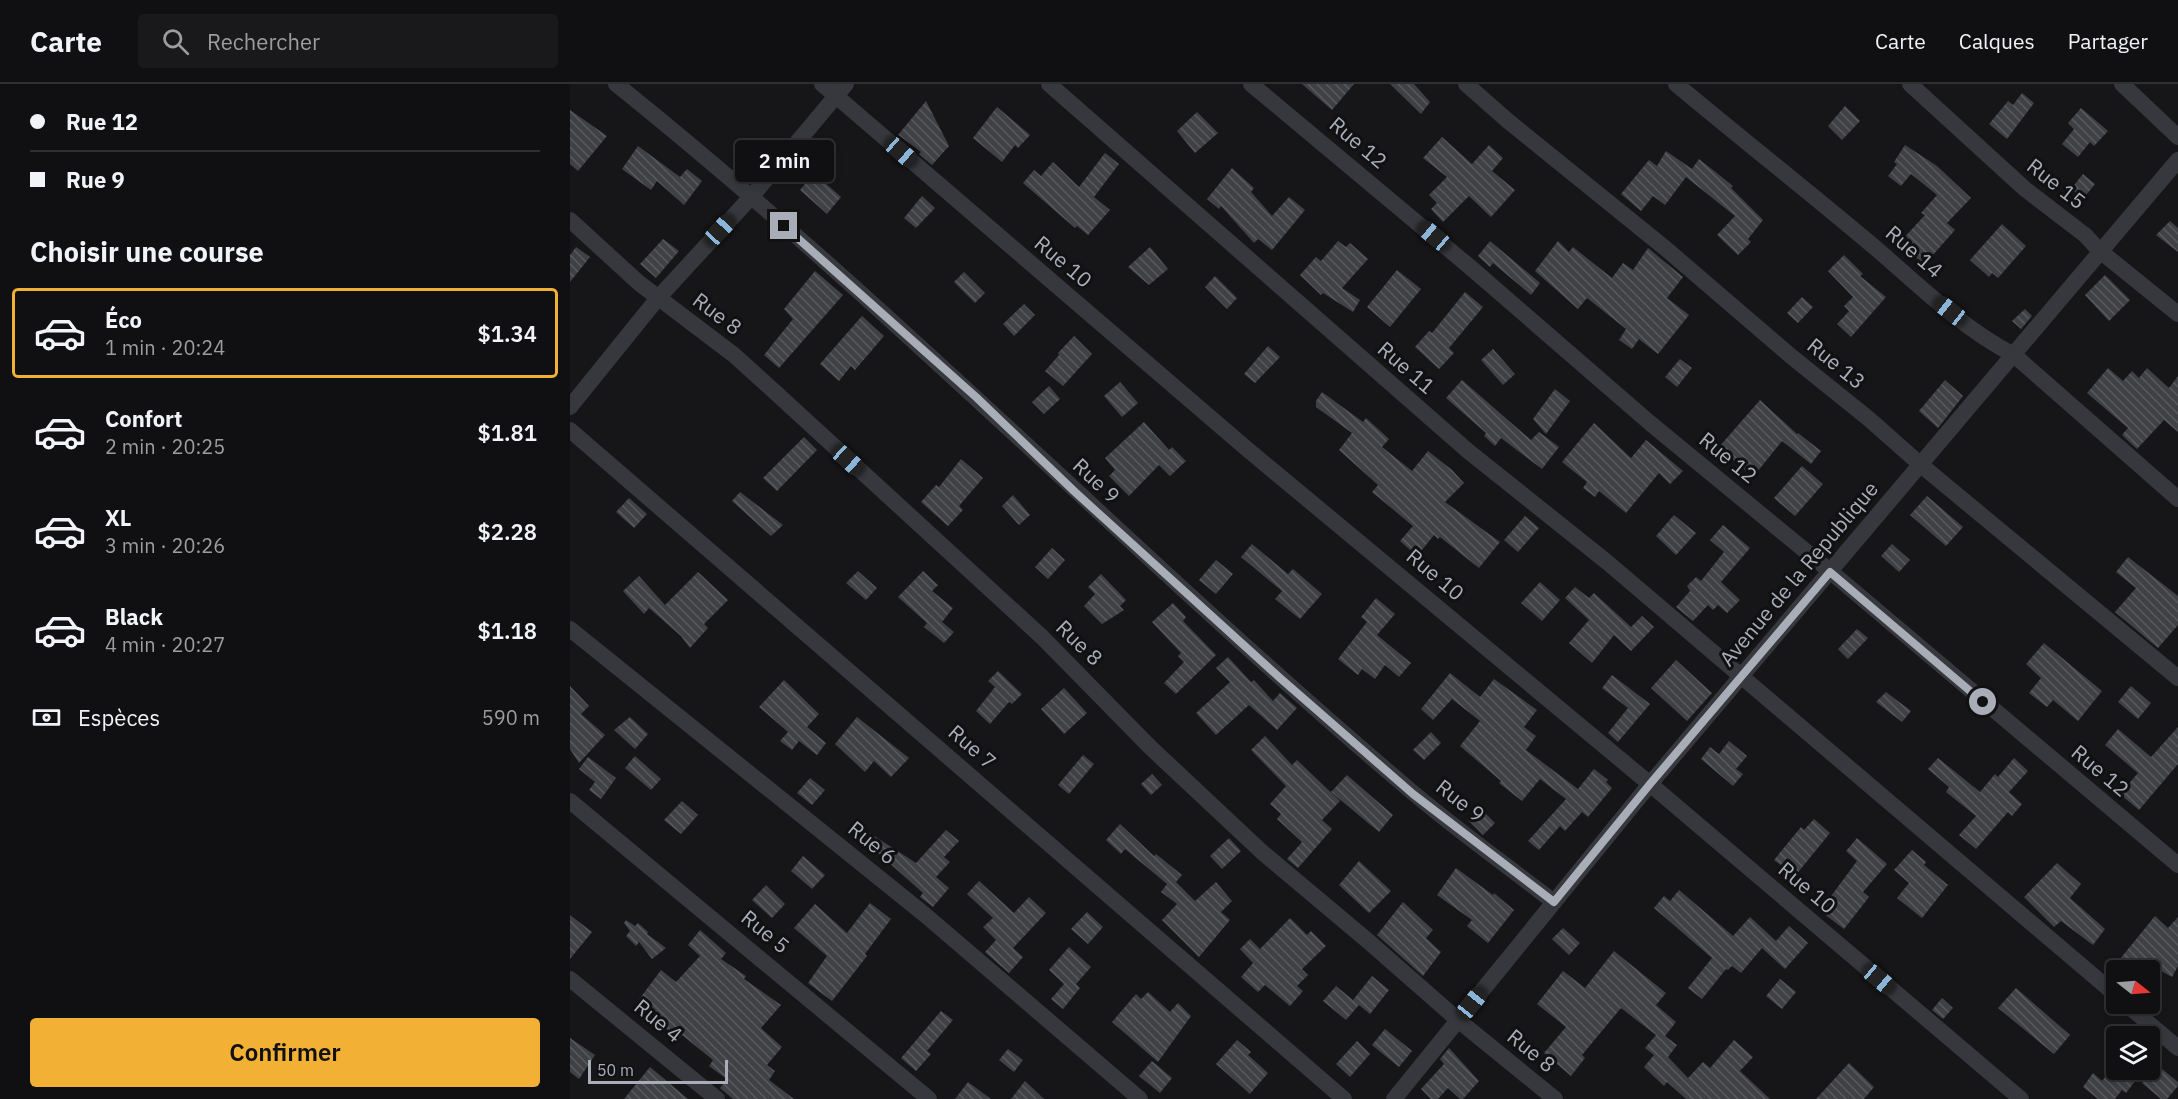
<!DOCTYPE html>
<html lang="fr">
<meta charset="utf-8">
<style>
body{margin:0;font-family:"IBM Plex Sans",sans-serif;background:#19191b;color:#f1f3f6;height:100vh;display:flex;flex-direction:column;font-size:22px;white-space:nowrap}
*{box-sizing:border-box;margin:0}
p{font-size:20px;color:#9c9d9f}
.icon{flex:none;width:33px;height:33px;fill:none;stroke:currentColor;stroke-width:2;stroke-linecap:round;stroke-linejoin:round}
.map{position:relative;flex:1;overflow:hidden}
.sheet{display:flex;flex-direction:column;background:#101012;width:570px}
.sheet>*{flex:none}
.top-card{display:grid;align-content:center;height:132px;padding:0 30px;background:#101012}
.needle{width:39px;rotate:107deg}
.buttons{position:absolute;left:1536px;top:876px;display:grid;gap:12px}
.buttons a{display:grid;place-items:center;width:54px;height:54px;border-radius:6px;background:#101012;box-shadow:0 3px 9px #0003,0 0 0 2px #303032;font-size:30px}
.scale{position:absolute;left:18px;bottom:15px;width:140px;box-sizing:border-box;padding-left:6px;border:3px solid #a8adb8;border-top:0;font-size:16px;line-height:21px;white-space:nowrap;color:#a8adb8;-webkit-text-stroke:4px #111113;paint-order:stroke}
.end{position:absolute;width:27px;height:27px;margin:-14px;border:8px solid #a8adb8;background:#111;box-shadow:0 0 0 3px #111}
.from{border-radius:50%}
.bubble{position:absolute;height:42px;border-radius:6px;background:#101012;box-shadow:0 3px 9px #0003,0 0 0 2px #303032;font-size:20px;font-weight:600;line-height:42px;text-align:center}
.car{position:absolute;width:18px;height:36px;margin:-18px -9px;border-radius:8px;box-shadow:0 0 4px 2px #0007;background:linear-gradient(#222 24%,#8ab4d8 0 40%,#222 0 76%,#8ab4d8 0 86%,#222 0)}
.top-card b{display:flex;align-items:center;gap:21px;height:57px;font-size:22px}
.top-card b+b{border-top:2px solid #303032}
.top-card i{width:15px;height:15px;background:#f1f3f6}
ul{padding:0;list-style:none}
li{display:flex;align-items:center;gap:18px;height:90px;margin:0 12px 9px;padding:0 18px;border:3px solid transparent;border-radius:6px}
li div{flex:1}
li b{display:block;font-size:22px}
li em{font-style:normal;font-weight:600}
li.selected{border-color:#f2b134}
li>.icon{width:54px;height:54px;stroke-width:1.5}
h2{padding:0 30px;font-size:27px;line-height:72px}
.pay{display:flex;align-items:center;gap:15px;height:66px;padding:0 30px;font-size:22px}
.pay p{margin-inline-start:auto}
.action{display:flex;gap:12px;margin-top:auto;padding:12px 30px}
.action a{flex:1;height:69px;border-radius:6px;background:#f2b134;color:#111;font-size:24px;font-weight:600;line-height:69px;text-align:center}
header{display:flex;align-items:center;gap:36px;box-sizing:border-box;height:84px;padding:0 30px;background:#101012;border-bottom:2px solid #303032}
header strong{font-size:28px}
nav{display:flex;gap:33px;margin-inline-start:auto;font-size:21px}
.search{width:420px;height:54px;background:#19191b;display:flex;align-items:center;gap:15px;box-sizing:border-box;padding:0 21px;border-radius:6px;color:#9c9d9f;font-size:22px}
main{display:flex;flex:1;min-height:0}
.map>svg:first-child{display:block}
</style>
<header>
<strong>Carte</strong>
<div class="search"><svg class="icon" aria-label="search" viewBox="0 0 24 24"><circle cx="10" cy="10" r="6"/><path d="M15 15l6 6"/></svg>Rechercher</div>
<nav><a>Carte</a><a>Calques</a><a>Partager</a></nav>
</header>
<main>
<section class="sheet">
<div class="top-card">
<b><i class="from"></i>Rue 12</b>
<b><i></i>Rue 9</b>
</div>
<h2>Choisir une course</h2>
<ul>
<li class="selected"><svg class="icon" aria-label="car" viewBox="0 0 24 24"><path d="M5 17H2v-5l4-1 3-4h7l3 4 3 1v5h-3M9 17h6M6 11h13"/><circle cx="7" cy="17" r="2"/><circle cx="17" cy="17" r="2"/></svg><div><b>Éco</b><p>1 min · 20:24</p></div><em>$1.34</em></li>
<li><svg class="icon" aria-label="car" viewBox="0 0 24 24"><path d="M5 17H2v-5l4-1 3-4h7l3 4 3 1v5h-3M9 17h6M6 11h13"/><circle cx="7" cy="17" r="2"/><circle cx="17" cy="17" r="2"/></svg><div><b>Confort</b><p>2 min · 20:25</p></div><em>$1.81</em></li>
<li><svg class="icon" aria-label="car" viewBox="0 0 24 24"><path d="M5 17H2v-5l4-1 3-4h7l3 4 3 1v5h-3M9 17h6M6 11h13"/><circle cx="7" cy="17" r="2"/><circle cx="17" cy="17" r="2"/></svg><div><b>XL</b><p>3 min · 20:26</p></div><em>$2.28</em></li>
<li><svg class="icon" aria-label="car" viewBox="0 0 24 24"><path d="M5 17H2v-5l4-1 3-4h7l3 4 3 1v5h-3M9 17h6M6 11h13"/><circle cx="7" cy="17" r="2"/><circle cx="17" cy="17" r="2"/></svg><div><b>Black</b><p>4 min · 20:27</p></div><em>$1.18</em></li>
</ul>
<div class="pay"><svg class="icon" aria-label="cash" viewBox="0 0 24 24"><path d="M3 7h18v10H3z"/><circle cx="12" cy="12" r="2"/></svg>Espèces<p>590 m</p></div>
<div class="action"><a>Confirmer</a></div>
</section>
<div class="map">
<svg width="1608" height="1015" viewBox="0 0 1608 1015">
<defs>
<pattern id="building-back-hatch" width="6" height="6" patternUnits="userSpaceOnUse" patternTransform="scale(1.5)"><rect width="6" height="6" fill="#404145"/><path d="M-1 5l2 2M0 0l6 6M5-1l2 2" fill="none" stroke="#595a5e"/></pattern>
</defs>
<rect width="100%" height="100%" fill="#161618"/>
<!-- building -->
<g fill="url(#building-back-hatch)">
<path d="M732 0H784L762 26Z"/>
<path d="M820 0H844L860 18 851 30Z"/>
<path d="M1452 9 1464 19 1437 55 1419 40 1438 17 1443 21Z"/>
<path d="M356 17 379 62 362 81 349 70 351 68 328 51Z"/>
<path d="M1275 22 1290 37 1272 56 1258 42Z"/>
<path d="M427 23 460 51 448 64 445 61 432 78 403 54Z"/>
<path d="M1511 24 1538 47 1524 62 1520 58 1508 73 1492 60 1504 45 1498 39Z"/>
<path d="M0 26 37 52 8 87 0 80Z"/>
<path d="M627 28 648 49 625 69 607 47Z"/>
<path d="M872 53 902 80 919 61 933 74 922 87 945 106 921 133 899 112 873 138 861 125 867 119 859 111 877 93 853 74Z"/>
<path d="M1335 61 1367 82 1401 114 1377 139 1385 146 1354 181 1330 158 1355 131 1351 129 1367 111 1341 90 1331 102 1318 92 1327 80 1324 78Z"/>
<path d="M68 62 110 93 117 85 132 97 114 121 87 97 81 106 52 85Z"/>
<path d="M1096 67 1122 85 1129 75 1163 102 1161 104 1193 136 1178 155 1181 158 1168 171 1147 151 1165 132 1116 93 1095 121 1083 112 1071 127 1051 110 1079 76 1087 82Z"/>
<path d="M535 69 549 80 524 113 540 126 518 151 507 142 505 144 453 99 464 86 471 92 483 78 509 103Z"/>
<path d="M662 84 684 104 681 108 702 132 719 113 735 126 702 166 688 155 684 159 651 122 649 125 637 115Z"/>
<path d="M244 89 271 113 257 130 230 106Z"/>
<path d="M1513 90 1525 100 1513 115 1501 105Z"/>
<path d="M352 112 365 124 346 144 334 134Z"/>
<path d="M1600 137 1608 144V168L1586 151Z"/>
<path d="M1432 140 1456 162 1428 194 1422 189 1419 193 1400 176Z"/>
<path d="M93 155 109 167 86 194 70 180Z"/>
<path d="M768 157 776 163 780 159 798 175 772 204 790 216 783 228 753 209 751 211 730 191 746 173 751 177Z"/>
<path d="M920 157 970 199 961 211 923 179 920 183 908 172Z"/>
<path d="M988 157 999 168 1003 163 1042 194 1053 179 1063 186 1078 164 1113 193 1097 214 1119 231 1088 270 1069 255 1062 265 1049 256 1056 245 1017 214 1008 225 965 187Z"/>
<path d="M6 163 20 173 0 198V171Z"/>
<path d="M580 163 598 185 579 201 558 183Z"/>
<path d="M1274 171 1293 190 1290 192 1316 213 1281 253 1267 240 1279 227 1274 222 1283 213 1258 187Z"/>
<path d="M827 186 851 205 820 243 797 223Z"/>
<path d="M245 187 273 211 209 284 194 271 223 235 214 225Z"/>
<path d="M394 188 415 209 405 219 384 198Z"/>
<path d="M1535 191 1560 216 1539 237 1515 211Z"/>
<path d="M645 192 667 214 657 225 635 203Z"/>
<path d="M895 208 913 223 879 264 884 269 869 285 845 263 859 247 862 249Z"/>
<path d="M1232 213 1243 223 1228 239 1217 229Z"/>
<path d="M454 220 465 231 444 252 433 240Z"/>
<path d="M1455 225 1462 232 1451 245 1442 237Z"/>
<path d="M292 232 314 252 285 286 281 282 269 297 250 280Z"/>
<path d="M504 252 522 270 493 302 475 287 489 271 488 269Z"/>
<path d="M698 262 710 273 685 299 674 290Z"/>
<path d="M923 265 945 290 933 301 911 276Z"/>
<path d="M1110 275 1122 284 1107 303 1095 293Z"/>
<path d="M1538 284 1553 297 1562 287 1569 294 1577 284 1599 304 1608 292V348L1594 336 1567 365 1552 351 1558 344 1517 309Z"/>
<path d="M892 296 961 356 969 348 989 363 972 385 931 354 925 362 914 352 916 349 876 314Z"/>
<path d="M1375 296 1393 312 1368 344 1349 327Z"/>
<path d="M550 298 568 319 552 333 534 312Z"/>
<path d="M479 302 490 315 474 330 462 318Z"/>
<path d="M985 305 1000 317 976 350 963 335Z"/>
<path d="M752 308 793 338 796 334 819 355 812 363 842 387 858 367 882 386 894 399 875 418 930 458 909 484 870 453 868 455 864 451 847 472 830 457 843 442 802 408 808 401 769 366 782 349 746 323V317Z"/>
<path d="M1190 316 1227 350 1228 349 1251 367 1241 380 1212 357 1183 393 1149 363Z"/>
<path d="M574 338 599 366 602 363 616 377 600 392 589 381 559 412 539 392 545 386 535 374Z"/>
<path d="M1024 339 1061 374 1076 356 1113 387 1100 400 1089 389 1056 429 1029 407 1025 413 1013 404 1017 398 992 378Z"/>
<path d="M234 353 247 366 207 407 193 394Z"/>
<path d="M391 375 413 394 389 422 393 426 378 442 351 418 366 401 369 403Z"/>
<path d="M1232 382 1253 400 1225 432 1204 414Z"/>
<path d="M170 408 213 441 201 452 162 417Z"/>
<path d="M443 411 460 431 449 441 432 422Z"/>
<path d="M1357 412 1393 443 1376 462 1340 431Z"/>
<path d="M59 414 77 430 64 444 46 428Z"/>
<path d="M1104 431 1126 449 1106 471 1086 452Z"/>
<path d="M955 432 969 444 948 468 934 456Z"/>
<path d="M1153 441 1180 464 1151 498 1170 516 1157 529 1148 521 1143 526 1138 521 1123 537 1106 523 1120 507 1117 502 1126 493 1131 497 1154 468 1140 456Z"/>
<path d="M682 460 718 490 723 485 752 510 730 535 705 515 712 507 671 473Z"/>
<path d="M1322 460 1340 476 1329 488 1311 472Z"/>
<path d="M482 464 495 476 478 495 465 483Z"/>
<path d="M1558 473 1608 512V541L1588 564 1545 528 1566 504 1546 488Z"/>
<path d="M646 476 663 490 646 510 629 496Z"/>
<path d="M288 487 307 504 296 516 276 499Z"/>
<path d="M353 487 368 501 362 507 383 524 372 538 384 548 374 559 354 543 357 539 328 513Z"/>
<path d="M128 488 158 516 134 540 138 544 120 564 111 552 79 524 74 530 53 507 69 492 95 521Z"/>
<path d="M531 490 556 516 550 522 554 526 532 540 514 522 525 510 518 503Z"/>
<path d="M970 498 990 516 972 537 951 519Z"/>
<path d="M1005 503 1019 514 1024 509 1061 543 1072 532 1084 543 1061 567 1044 551 1022 579 999 559 1019 536 995 514Z"/>
<path d="M806 514 825 530 807 551 841 579 829 593 815 581 805 595 792 585 788 591 768 575 797 538 791 533Z"/>
<path d="M603 519 616 533 613 537 646 571 606 610 594 599 614 578 608 572 611 569 582 538Z"/>
<path d="M1287 545 1298 554 1278 575 1268 565Z"/>
<path d="M1474 559 1532 607 1508 637 1483 616 1477 623 1459 609 1471 594 1456 580Z"/>
<path d="M658 573 681 598 684 596 703 617 710 609 727 624 707 646 679 621 646 651 626 629 660 598 646 584Z"/>
<path d="M1106 576 1142 609 1117 637 1081 604Z"/>
<path d="M428 587 452 610 442 620 439 618 420 640 406 627 425 603 418 597Z"/>
<path d="M880 589 910 613 924 595 967 626 954 643 966 652 956 666 1008 705 1024 685 1038 696 1036 698 1042 704 1018 733 1012 728 995 747 990 742 969 766 958 757 996 715 970 695 952 717 929 699 931 697 890 662 910 637 882 615 863 636 851 625Z"/>
<path d="M1042 591 1080 620 1048 658 1038 649 1058 624 1032 604Z"/>
<path d="M214 596 249 630 237 643 256 659 247 671 229 657 222 666 210 657 218 648 189 623Z"/>
<path d="M0 602 19 622 11 630 35 651 9 679 0 665Z"/>
<path d="M1561 602 1581 619 1568 635 1548 618Z"/>
<path d="M494 604 517 629 494 650 471 625Z"/>
<path d="M1316 608 1341 627 1332 638 1306 618Z"/>
<path d="M60 633 78 650 65 665 44 646Z"/>
<path d="M287 633 339 674 321 693 304 677 295 688 265 660Z"/>
<path d="M1608 643V680L1569 726 1550 710 1568 689 1535 661 1548 645 1581 673Z"/>
<path d="M861 648 871 659 854 676 843 666Z"/>
<path d="M695 652 722 681 727 676 770 717 752 736 762 745 728 784 717 775 732 758 707 735 711 730 700 720 716 702 681 666Z"/>
<path d="M1159 657 1177 672 1166 685 1173 690 1163 702 1131 675 1140 663 1149 670Z"/>
<path d="M513 671 524 680 499 710 488 701Z"/>
<path d="M65 672 91 695 81 706 55 684Z"/>
<path d="M18 673 46 694 31 715 19 706 25 698 9 685Z"/>
<path d="M1368 674 1410 708 1425 690 1428 693 1444 674 1458 687 1439 708 1452 720 1442 732 1438 728 1406 765 1389 751 1406 732 1376 708 1379 703 1358 685Z"/>
<path d="M582 690 592 701 581 711 571 700Z"/>
<path d="M777 691 823 731 809 748 761 708Z"/>
<path d="M240 694 255 706 242 721 227 709Z"/>
<path d="M112 717 128 731 111 750 94 736Z"/>
<path d="M908 722 925 739 913 751 897 735Z"/>
<path d="M1244 735 1260 749 1225 792 1204 776 1231 743 1234 746Z"/>
<path d="M550 740 584 772 586 770 612 791 606 798 625 817 646 798 662 817 651 828 660 836 629 873 592 836 607 820 591 808 597 800 555 765 551 770 536 756Z"/>
<path d="M295 746 346 779 376 746 389 757 374 773 380 778 366 793 379 804 363 823 350 813 353 809 290 753Z"/>
<path d="M659 754 671 767 652 785 640 772Z"/>
<path d="M1287 754 1317 780 1293 808 1299 813 1274 845 1250 827 1287 777 1276 767Z"/>
<path d="M1342 766 1356 778 1354 781 1378 801 1352 834 1327 814 1339 799 1324 786Z"/>
<path d="M233 772 255 791 242 805 221 787Z"/>
<path d="M789 777 821 807 799 829 769 801Z"/>
<path d="M1487 779 1511 800 1500 814 1535 845 1523 861 1491 837 1484 843 1454 813Z"/>
<path d="M886 784 923 811 924 809 944 826 918 859 897 842 902 836 867 811Z"/>
<path d="M409 797 444 829 459 813 476 829 443 864 453 873 439 889 415 868 426 856 413 843 423 834 397 810Z"/>
<path d="M196 801 215 820 202 834 182 816Z"/>
<path d="M1109 806 1163 852 1180 833 1206 857 1219 842 1238 859 1215 885 1192 864 1171 889 1162 882 1158 886 1156 885 1132 915 1118 904 1142 874 1084 824 1094 812 1100 817Z"/>
<path d="M833 818 863 846 856 854 871 868 853 892 807 851Z"/>
<path d="M300 819 321 835 295 870 297 872 262 917 238 899 257 872 224 844 245 820 277 849Z"/>
<path d="M517 828 533 843 518 860 501 845Z"/>
<path d="M0 831 22 848 0 875Z"/>
<path d="M1585 832 1598 844 1608 833V882L1602 893 1577 879 1571 886H1541Z"/>
<path d="M720 834 737 851 741 847 756 862 732 885 738 891 727 902 733 907 720 922 695 901 688 908 671 893 683 879 670 865 680 855 690 865Z"/>
<path d="M56 836 65 842 68 839 78 848 77 850 96 864 82 875 69 858 66 862 56 852 60 847 54 839Z"/>
<path d="M993 844 1010 859 999 871 982 855Z"/>
<path d="M130 846 156 869 151 875 176 892 174 895 211 921 191 944 212 963 197 981 205 987 199 996 224 1015H163L150 1004 157 995 139 982 143 976 112 951 109 955 65 921 91 886 106 898 130 872 118 861Z"/>
<path d="M499 863 521 883 506 900 510 904 493 925 481 915 494 900 479 886Z"/>
<path d="M1044 867 1096 909 1086 921 1106 938 1095 952 1107 961 1098 973 1118 994 1133 978 1140 984 1164 956 1183 973 1170 987 1200 1015H1116L1097 998 1094 1002 1074 983 1084 971 1075 964 1086 951 1051 924 1012 971 1015 974 1001 992 974 969 996 943 967 920 993 887 1015 904Z"/>
<path d="M802 892 819 906 800 930 789 921 776 936 753 917 766 902 783 916Z"/>
<path d="M1210 895 1226 908 1212 925 1196 912Z"/>
<path d="M1446 904 1500 951 1484 970 1428 924Z"/>
<path d="M578 908 600 928 608 919 621 932 588 978 542 938 566 910 571 915Z"/>
<path d="M1372 914 1383 924 1373 935 1362 926Z"/>
<path d="M371 927 383 936 357 967 361 970 346 987 331 974Z"/>
<path d="M815 945 842 967 829 983 802 961Z"/>
<path d="M0 954 25 971 9 995 0 988Z"/>
<path d="M667 956 681 968 678 971 698 989 680 1010 646 980Z"/>
<path d="M787 957 800 970 780 993 766 980Z"/>
<path d="M879 964 909 997 893 1015H890L878 1004 868 1015H861L851 1005 874 980 870 975Z"/>
<path d="M438 965 453 976 444 988 429 976Z"/>
<path d="M582 977 602 994 590 1009 569 992Z"/>
<path d="M1279 979 1304 1003 1294 1015H1246Z"/>
<path d="M1587 981 1608 998V1002L1597 1015H1591L1572 999Z"/>
<path d="M80 983 118 1015H54Z"/>
<path d="M1541 986H1560L1569 992 1556 1009 1552 1006 1545 1015H1528L1513 1003 1523 989 1532 997Z"/>
<path d="M455 997 474 1015H441Z"/>
<path d="M398 998 421 1015H385Z"/>
</g>
<g fill="none" stroke-linecap="round" stroke-linejoin="round">
<!-- minor -->
<g stroke="#37383d" stroke-width="16">
<path d="M46 0C323 222 570 478 841 707 887 746 936 781 984 818"/>
<path d="M252 0 677 365 1080 700 1451 1015"/>
<path d="M479 0 898 367 1037 478 1546 911"/>
<path d="M681 0 900 183 1080 339 1261 488 1608 781"/>
<path d="M896 0 938 37 1095 164 1222 273 1299 335 1351 381 1608 594"/>
<path d="M1106 0C1167 51 1229 100 1290 151 1340 192 1386 241 1444 271L1608 415"/>
<path d="M1340 0 1455 105 1515 151 1530 167 1608 230"/>
<path d="M1552 0 1608 53"/>
<path d="M0 136 69 199 164 271 206 309 472 553 580 663 692 768 798 857 888 936 985 1015"/>
<path d="M0 323 88 214 182 112 276 0"/>
<path d="M0 346 774 1015"/>
<path d="M0 545 354 830 570 1015"/>
<path d="M0 717 359 1015"/>
<path d="M0 895 147 1015"/>
<path d="M1556 920 1608 964"/>
<path d="M824 1015 1080 700 1608 76"/>
</g>
</g>
<g fill="none" stroke-linecap="round" stroke-linejoin="round">
<!-- route -->
<path stroke="#a8adb8" stroke-width="8" d="M214 142 406 313 505 408 710 594 843 710 984 818 1080 700 1260 488 1413 618"/>
</g>
<g text-anchor="middle" stroke-width="6" stroke-linejoin="round" paint-order="stroke">
<!-- street labels -->
<g font-size="21" fill="#a8adb8" stroke="#111113">
<text transform="translate(788 59) rotate(40)" y="7">Rue 12</text>
<text transform="translate(1486 100) rotate(38)" y="7">Rue 15</text>
<text transform="translate(1344 168) rotate(41)" y="7">Rue 14</text>
<text transform="translate(493 178) rotate(40)" y="7">Rue 10</text>
<text transform="translate(147 230) rotate(37)" y="7">Rue 8</text>
<text transform="translate(1266 280) rotate(39)" y="7">Rue 13</text>
<text transform="translate(836 284) rotate(41)" y="7">Rue 11</text>
<text transform="translate(1158 374) rotate(39)" y="7">Rue 12</text>
<text transform="translate(526 397) rotate(43)" y="7">Rue 9</text>
<text transform="translate(1229 490) rotate(-50)" y="7">Avenue de la Republique</text>
<text transform="translate(865 491) rotate(40)" y="7">Rue 10</text>
<text transform="translate(509 559) rotate(44)" y="7">Rue 8</text>
<text transform="translate(402 663) rotate(41)" y="7">Rue 7</text>
<text transform="translate(1530 687) rotate(40)" y="7">Rue 12</text>
<text transform="translate(890 717) rotate(38)" y="7">Rue 9</text>
<text transform="translate(302 759) rotate(39)" y="7">Rue 6</text>
<text transform="translate(1237 804) rotate(40)" y="7">Rue 10</text>
<text transform="translate(195 848) rotate(39)" y="7">Rue 5</text>
<text transform="translate(88 937) rotate(39)" y="7">Rue 4</text>
<text transform="translate(961 967) rotate(39)" y="7">Rue 8</text>
</g>
</g>
</svg>
<div class="buttons">
<a><svg class="needle" viewBox="-14 -14 28 28"><path d="M0-13l5 13h-10z" fill="#e53935"/><path d="M0 13l5-13h-10z" fill="#9c9d9f"/></svg></a>
<a><svg class="icon" aria-label="layers" viewBox="0 0 24 24"><path d="M12 4l9 5-9 5-9-5zM3 14l9 5 9-5"/></svg></a>
</div>
<div class="scale">50 m</div>
<i class="end from" style="left:1413px;top:618px"></i>
<i class="end" style="left:214px;top:142px"></i>
<div class="bubble" style="left:165px;top:56px;width:99px">2 min</div>
<i class="car" style="left:331px;top:68px;rotate:131deg"></i>
<i class="car" style="left:150px;top:146px;rotate:43deg"></i>
<i class="car" style="left:864px;top:152px;rotate:310deg"></i>
<i class="car" style="left:1380px;top:227px;rotate:308deg"></i>
<i class="car" style="left:278px;top:376px;rotate:132deg"></i>
<i class="car" style="left:1309px;top:895px;rotate:130deg"></i>
<i class="car" style="left:902px;top:919px;rotate:39deg"></i>
</div>
</main>
